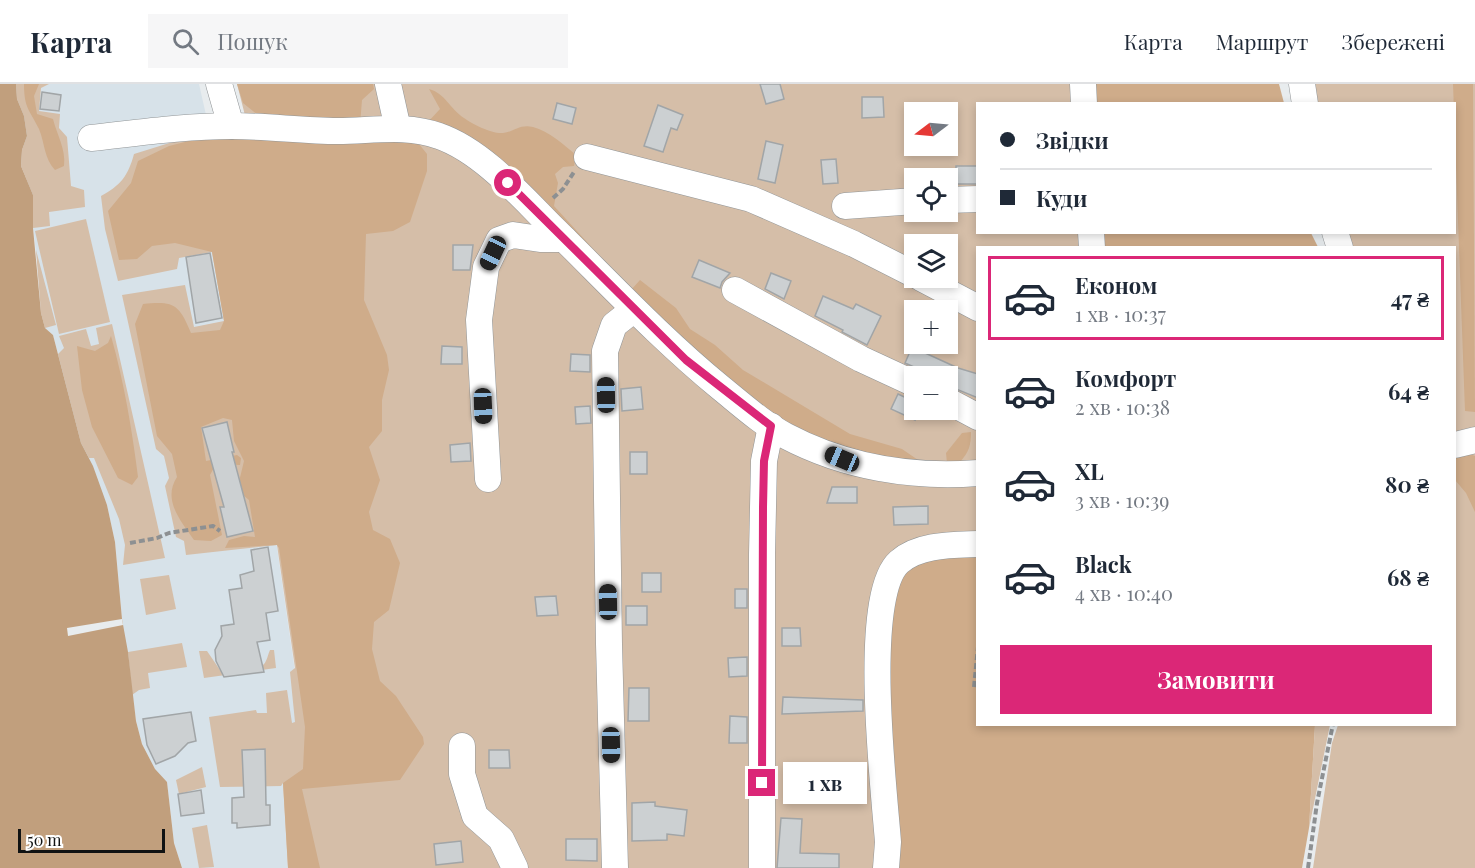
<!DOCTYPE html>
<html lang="uk">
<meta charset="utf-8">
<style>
body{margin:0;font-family:"Playfair Display",serif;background:#f6f6f7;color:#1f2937;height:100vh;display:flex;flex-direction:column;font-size:22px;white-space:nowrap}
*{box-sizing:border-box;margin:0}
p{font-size:20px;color:#747a83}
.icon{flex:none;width:33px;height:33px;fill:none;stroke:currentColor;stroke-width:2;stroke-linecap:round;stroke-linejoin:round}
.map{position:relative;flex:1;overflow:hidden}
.side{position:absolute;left:976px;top:162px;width:480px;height:480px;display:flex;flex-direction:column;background:#fff;border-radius:0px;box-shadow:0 3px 9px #0003}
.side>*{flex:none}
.hud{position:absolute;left:976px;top:18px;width:480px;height:132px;border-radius:0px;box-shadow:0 3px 9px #0003;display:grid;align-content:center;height:132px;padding:0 24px;background:#fff}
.needle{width:39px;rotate:254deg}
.fabs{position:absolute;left:904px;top:18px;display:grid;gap:12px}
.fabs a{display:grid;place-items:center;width:54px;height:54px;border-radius:0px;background:#fff;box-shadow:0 3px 9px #0003;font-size:30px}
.scale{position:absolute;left:18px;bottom:15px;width:147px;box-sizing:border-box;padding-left:6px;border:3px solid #101213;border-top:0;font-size:16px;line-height:21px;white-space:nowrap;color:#101213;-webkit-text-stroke:4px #fff;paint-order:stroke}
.end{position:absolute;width:27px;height:27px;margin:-14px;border:8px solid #db2777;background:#fff;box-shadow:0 0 0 3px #fff}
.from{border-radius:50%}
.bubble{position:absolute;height:42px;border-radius:0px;background:#fff;box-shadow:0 3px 9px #0003;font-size:20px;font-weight:700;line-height:42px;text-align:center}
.car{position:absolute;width:18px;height:36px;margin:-18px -9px;border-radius:8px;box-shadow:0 0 4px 2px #0007;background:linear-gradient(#222 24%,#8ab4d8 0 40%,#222 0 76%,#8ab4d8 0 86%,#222 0)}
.hud b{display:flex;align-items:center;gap:21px;height:57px;font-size:22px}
.hud b+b{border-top:2px solid #e0e1e3}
.hud i{width:15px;height:15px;background:#1f2937}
ul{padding:10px 0 0;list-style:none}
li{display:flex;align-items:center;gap:18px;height:84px;margin:0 12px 9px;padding:0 12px;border:3px solid transparent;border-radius:0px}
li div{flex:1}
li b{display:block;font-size:22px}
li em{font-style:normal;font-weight:700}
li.active{border-color:#db2777}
li>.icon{width:54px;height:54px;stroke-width:1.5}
.action{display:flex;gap:12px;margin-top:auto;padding:12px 24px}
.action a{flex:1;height:69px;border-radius:0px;background:#db2777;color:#fff;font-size:24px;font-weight:700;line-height:69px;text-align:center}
header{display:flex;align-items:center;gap:36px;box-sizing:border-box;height:84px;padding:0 30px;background:#fff;border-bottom:2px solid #e0e1e3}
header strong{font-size:28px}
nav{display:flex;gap:33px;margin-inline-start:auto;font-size:21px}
.search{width:420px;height:54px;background:#f6f6f7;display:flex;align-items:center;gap:15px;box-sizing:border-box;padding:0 21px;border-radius:0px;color:#747a83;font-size:22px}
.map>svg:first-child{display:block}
</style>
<header>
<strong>Карта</strong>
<div class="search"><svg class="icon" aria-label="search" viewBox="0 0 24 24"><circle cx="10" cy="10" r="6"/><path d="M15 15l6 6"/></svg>Пошук</div>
<nav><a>Карта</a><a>Маршрут</a><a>Збережені</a></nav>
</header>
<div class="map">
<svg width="1475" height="784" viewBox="0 0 1475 784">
<rect width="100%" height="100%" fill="#e8ecee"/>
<!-- built -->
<path fill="#d7e2e9" d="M16 0H199L211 53 207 140 243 344 276 456 303 643V685L283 700 288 784H182L174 759 167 698 155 686 142 660 136 637 122 535 115 458 107 421 81 359 53 251 45 244Z"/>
<!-- green -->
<g fill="#d5bea8" fill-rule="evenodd">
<path d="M16 0H49L41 4 39 27 60 30 59 44 67 53 71 102 84 106 85 123 49 128 50 142 33 144V111L21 82 22 66 27 52 24 32 17 15Z"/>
<path d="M237 0H1079L1080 19 978 20V148L1087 149 1088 163 978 164V455L882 784H288L283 699 281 702 220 703 209 633 256 626 257 629H267L266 609 287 606 292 639 295 638 290 588 295 584 277 461 186 471 184 457 176 453 165 402 169 394 164 372 156 365 122 211 185 201 194 243 224 237 212 168 179 174 177 185 118 197 105 145 101 112C121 101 128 92 134 70L179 56 250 51ZM915 28H948V62H915ZM915 94H948V128H915ZM915 160H948V194H915ZM915 226H948V260H915ZM915 292H948V326H915Z"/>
<path d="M1306 0H1475V348L1455 353V164L1344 163 1339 149 1455 148V20L1309 19Z"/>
<path d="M86 135 110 238 59 250 35 147Z"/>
<path d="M36 166 56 241 45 244 41 229Z"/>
<path d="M112 240 165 474 123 481 125 461 119 435 94 374H89L81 359 58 270 64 264 59 252 86 245 91 262 99 260 96 244Z"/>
<path d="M1475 362V784H1313L1332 659 1338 641 1455 640V366Z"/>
<path d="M169 491 176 525 146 531 140 495Z"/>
<path d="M182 559 187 583 148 589 150 604 139 606 132 611 128 568Z"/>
<path d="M270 566H274L276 584 204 594 199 567H207L220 586C232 588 255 591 264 580 267 577 268 570 270 566Z"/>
<path d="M1315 641H1330L1309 744Z"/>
<path d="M202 683 206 703 179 710 176 696Z"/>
<path d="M207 741 214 783 199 784 192 744Z"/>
</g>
<!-- forest -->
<g fill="#cfac8a">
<path d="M24 0H39L34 12 37 30 53 35C57 51 66 65 64 82L55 86C44 74 45 60 39 45 30 26 24 25 24 0Z"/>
<path d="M237 0H373L374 5 362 16 360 41 258 31 243 19Z"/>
<path d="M1088 0H1279L1284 19H1089Z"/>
<path d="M1453 0H1473L1475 328 1465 327Z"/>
<path d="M429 5C445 9 450 25 464 34 472 40 492 50 503 49 514 48 519 40 533 43 549 47 564 61 576 71L574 82 563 83 555 90 558 99 554 122 631 206 640 196 676 224 690 245 715 261 743 286 850 350 902 365 921 378 845 368 765 329 427 39 440 25Z"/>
<path d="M205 53 415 55 427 70V87L410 138 393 147 366 150 364 216 387 271 389 286 382 316V347L369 363 380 396 369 428 373 446 390 455 400 479 389 526 374 538 372 565 380 597 396 612 423 653 424 660 400 696 302 705 320 784H288L283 699 303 685 305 643 279 464 277 461 225 464 229 456 244 452 255 453 249 416 237 406 244 377 234 357 232 336 223 334 201 343 206 377 237 371 241 374 240 381 216 380 210 391 222 451 211 457 194 456C181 437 162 416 177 393L172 370 157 352 135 240 143 220C174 217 179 220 191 249L220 246 224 237 212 168 175 159 152 162 137 175 119 176 108 127 131 99 138 77 169 62Z"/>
<path d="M1096 149H1311L1318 163H1096Z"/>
<path d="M111 252C124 298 132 345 138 393L132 401 118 394 92 343 82 306 77 262 95 267 108 259Z"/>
<path d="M971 348C971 361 969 368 960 378L947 379 946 369 962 349Z"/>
<path d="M1467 369 1475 372V428L1466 409 1455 396V373Z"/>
<path d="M978 465V640L1315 641 1309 744 1302 784H891L881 547 900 483Z"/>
</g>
<!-- water -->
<path fill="#c19f7d" d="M0 0H16L17 15 24 32 27 52 22 66 21 82 33 111V144L41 229 45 244 53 251 81 359 93 382 107 421 115 458 122 535 128 568 136 637 142 660 155 685 167 698 174 759 182 784H0Z"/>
<!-- pier -->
<path fill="#e8ecee" d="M122 535 123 541 68 552 67 544Z"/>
<!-- building -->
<g fill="#ccd0d2" stroke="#a1a5a7" stroke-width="1.5">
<path d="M760 0H780L784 15 766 20Z"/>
<path d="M42 8 61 11 59 27 40 25Z"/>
<path d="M862 13H883L884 33 862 34Z"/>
<path d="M557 19 576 24 572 40 553 35Z"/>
<path d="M658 21 683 31 677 46 671 44 663 68 644 62Z"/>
<path d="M766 57 783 61 775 99 758 95Z"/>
<path d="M836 75 838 99 823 100 821 76Z"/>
<rect x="956" y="82" width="22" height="18"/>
<path d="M453 161H473L470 186H453Z"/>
<path d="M210 169 222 234 196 239 186 173Z"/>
<path d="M699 176 730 189 722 198 720 204 692 193Z"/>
<path d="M771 189 791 197 784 215 765 205Z"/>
<path d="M823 212 853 225 856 220 881 232 867 261 842 248 843 246 815 232Z"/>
<path d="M442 262 462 263V280H441Z"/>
<path d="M912 263 958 284 978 290V314L951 303 948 292H934L905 279Z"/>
<path d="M571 270 590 271V288L570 287Z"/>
<path d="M641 303 643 325 622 327 621 305Z"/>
<path d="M898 310 915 318V336L891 325Z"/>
<path d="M590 322 591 339 576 340 575 323Z"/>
<path d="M227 338 234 368H232L253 447 227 453 220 423H224L202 344Z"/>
<path d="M470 359 471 377 451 378 450 361Z"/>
<rect x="630" y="368" width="17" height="22"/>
<path d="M832 403H857V419H827Z"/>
<path d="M928 422V440L894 441 893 423Z"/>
<path d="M268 463 278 527 266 529 270 556 257 558 264 588 224 593 216 577 215 566 222 552 221 542 234 540 229 506 242 504 240 491 254 487 251 466Z"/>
<rect x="642" y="489" width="19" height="19"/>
<rect x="735" y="505" width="12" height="19"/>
<path d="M556 512 558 531 537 532 535 513Z"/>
<rect x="626" y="522" width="21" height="19"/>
<path d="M782 544H800L801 562H782Z"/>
<path d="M747 573V592L729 593 728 574Z"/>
<path d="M629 604H649V637H628Z"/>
<path d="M783 613 863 616V627L782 630Z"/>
<path d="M191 628 196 657 188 659 175 672 156 680 147 661 143 635Z"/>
<path d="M730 632 747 633V659H729Z"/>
<path d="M265 665 266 721H270V741L237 744V739H232V714L244 713 242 666Z"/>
<path d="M489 666H509L510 684H489Z"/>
<path d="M201 706 204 729 181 732 178 710Z"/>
<path d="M655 718V722L687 726 684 752 667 750V756L632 757V719Z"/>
<path d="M781 734 802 735 800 769 839 770V784H777Z"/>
<path d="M566 755H597V777L566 776Z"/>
<path d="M461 757 463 778 436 781 434 760Z"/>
</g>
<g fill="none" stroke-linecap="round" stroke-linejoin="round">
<!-- minor casing -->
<g stroke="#919597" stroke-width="27">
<g id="minor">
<path d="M219 0 231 42"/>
<path d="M388 0 398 45"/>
<path d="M1083 0 1084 20"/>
<path d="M1302 0 1305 20"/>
<path d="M91 54C137 49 185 42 232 42 267 42 303 47 338 47 371 47 407 40 439 52 482 67 521 112 553 144 608 198 661 255 721 304 742 321 763 340 786 352 845 383 912 394 978 389"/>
<path d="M587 73 751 115 854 160 915 191"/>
<path d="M948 116 978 115"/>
<path d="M845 122 915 117"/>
<path d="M1091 148 1092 164"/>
<path d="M1335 148 1340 164"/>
<path d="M921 194 978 224"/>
<path d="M735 206 861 275 915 300"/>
<path d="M948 317 978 333"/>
<path d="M1455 361 1475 356"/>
<path d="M488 395 479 236 486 183 499 156 513 151 540 155H564"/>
<path d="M462 662V690L475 732 501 755 515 784"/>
<path d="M615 784 609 560 605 267 614 241 633 226"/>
<path d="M762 784V470L764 377 771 342"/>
<path d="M886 784 888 758C884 705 861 512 899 478 919 460 953 461 978 460"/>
</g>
</g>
<!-- path -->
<g stroke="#8d9092" stroke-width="4" stroke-dasharray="6 3" stroke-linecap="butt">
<path d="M553 114 563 105 574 88"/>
<path d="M130 459 157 454 169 449 213 442 220 447"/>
<path d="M974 603 978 563"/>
<path d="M1308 784 1317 719 1333 640"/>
</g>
<!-- minor -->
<use href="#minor" stroke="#fff" stroke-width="26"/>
</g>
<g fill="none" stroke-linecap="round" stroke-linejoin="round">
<!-- route -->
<path stroke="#db2777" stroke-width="8" d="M508 99 686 276 771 342 764 377 763 423 762 699"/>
</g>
</svg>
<div class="fabs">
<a><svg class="needle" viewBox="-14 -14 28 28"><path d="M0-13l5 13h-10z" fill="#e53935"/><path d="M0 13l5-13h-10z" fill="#747a83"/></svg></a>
<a><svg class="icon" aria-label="locate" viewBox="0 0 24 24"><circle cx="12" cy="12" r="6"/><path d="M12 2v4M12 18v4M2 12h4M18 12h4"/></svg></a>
<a><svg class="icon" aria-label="layers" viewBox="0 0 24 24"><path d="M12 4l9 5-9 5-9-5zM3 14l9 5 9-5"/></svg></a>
<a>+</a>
<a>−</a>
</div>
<div class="scale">50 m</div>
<i class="end from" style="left:508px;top:99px"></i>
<i class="end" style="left:762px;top:699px"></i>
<div class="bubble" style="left:783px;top:678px;width:84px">1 хв</div>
<i class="car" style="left:493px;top:169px;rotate:205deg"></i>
<i class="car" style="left:606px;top:311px;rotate:359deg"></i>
<i class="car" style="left:483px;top:322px;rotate:178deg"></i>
<i class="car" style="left:842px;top:375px;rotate:293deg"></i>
<i class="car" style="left:608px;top:518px;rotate:359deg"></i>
<i class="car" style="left:611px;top:661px;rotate:179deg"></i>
<div class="hud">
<b><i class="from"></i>Звідки</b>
<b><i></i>Куди</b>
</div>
<section class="side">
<ul>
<li class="active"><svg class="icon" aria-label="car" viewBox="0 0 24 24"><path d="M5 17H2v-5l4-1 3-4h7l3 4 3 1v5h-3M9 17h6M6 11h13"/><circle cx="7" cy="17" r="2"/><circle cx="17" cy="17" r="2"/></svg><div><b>Економ</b><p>1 хв · 10:37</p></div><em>47 ₴</em></li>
<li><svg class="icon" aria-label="car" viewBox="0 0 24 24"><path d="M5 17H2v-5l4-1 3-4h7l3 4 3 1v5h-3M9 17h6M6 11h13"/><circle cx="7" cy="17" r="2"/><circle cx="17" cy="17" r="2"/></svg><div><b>Комфорт</b><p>2 хв · 10:38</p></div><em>64 ₴</em></li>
<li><svg class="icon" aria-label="car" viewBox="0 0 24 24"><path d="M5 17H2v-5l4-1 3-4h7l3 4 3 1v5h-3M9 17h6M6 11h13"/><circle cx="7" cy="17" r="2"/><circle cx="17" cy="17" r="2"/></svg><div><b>XL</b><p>3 хв · 10:39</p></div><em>80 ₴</em></li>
<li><svg class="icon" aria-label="car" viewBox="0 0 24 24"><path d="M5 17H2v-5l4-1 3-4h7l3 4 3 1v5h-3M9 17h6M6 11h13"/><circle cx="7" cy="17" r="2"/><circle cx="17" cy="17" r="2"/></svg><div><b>Black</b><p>4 хв · 10:40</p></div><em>68 ₴</em></li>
</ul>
<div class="action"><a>Замовити</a></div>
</section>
</div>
